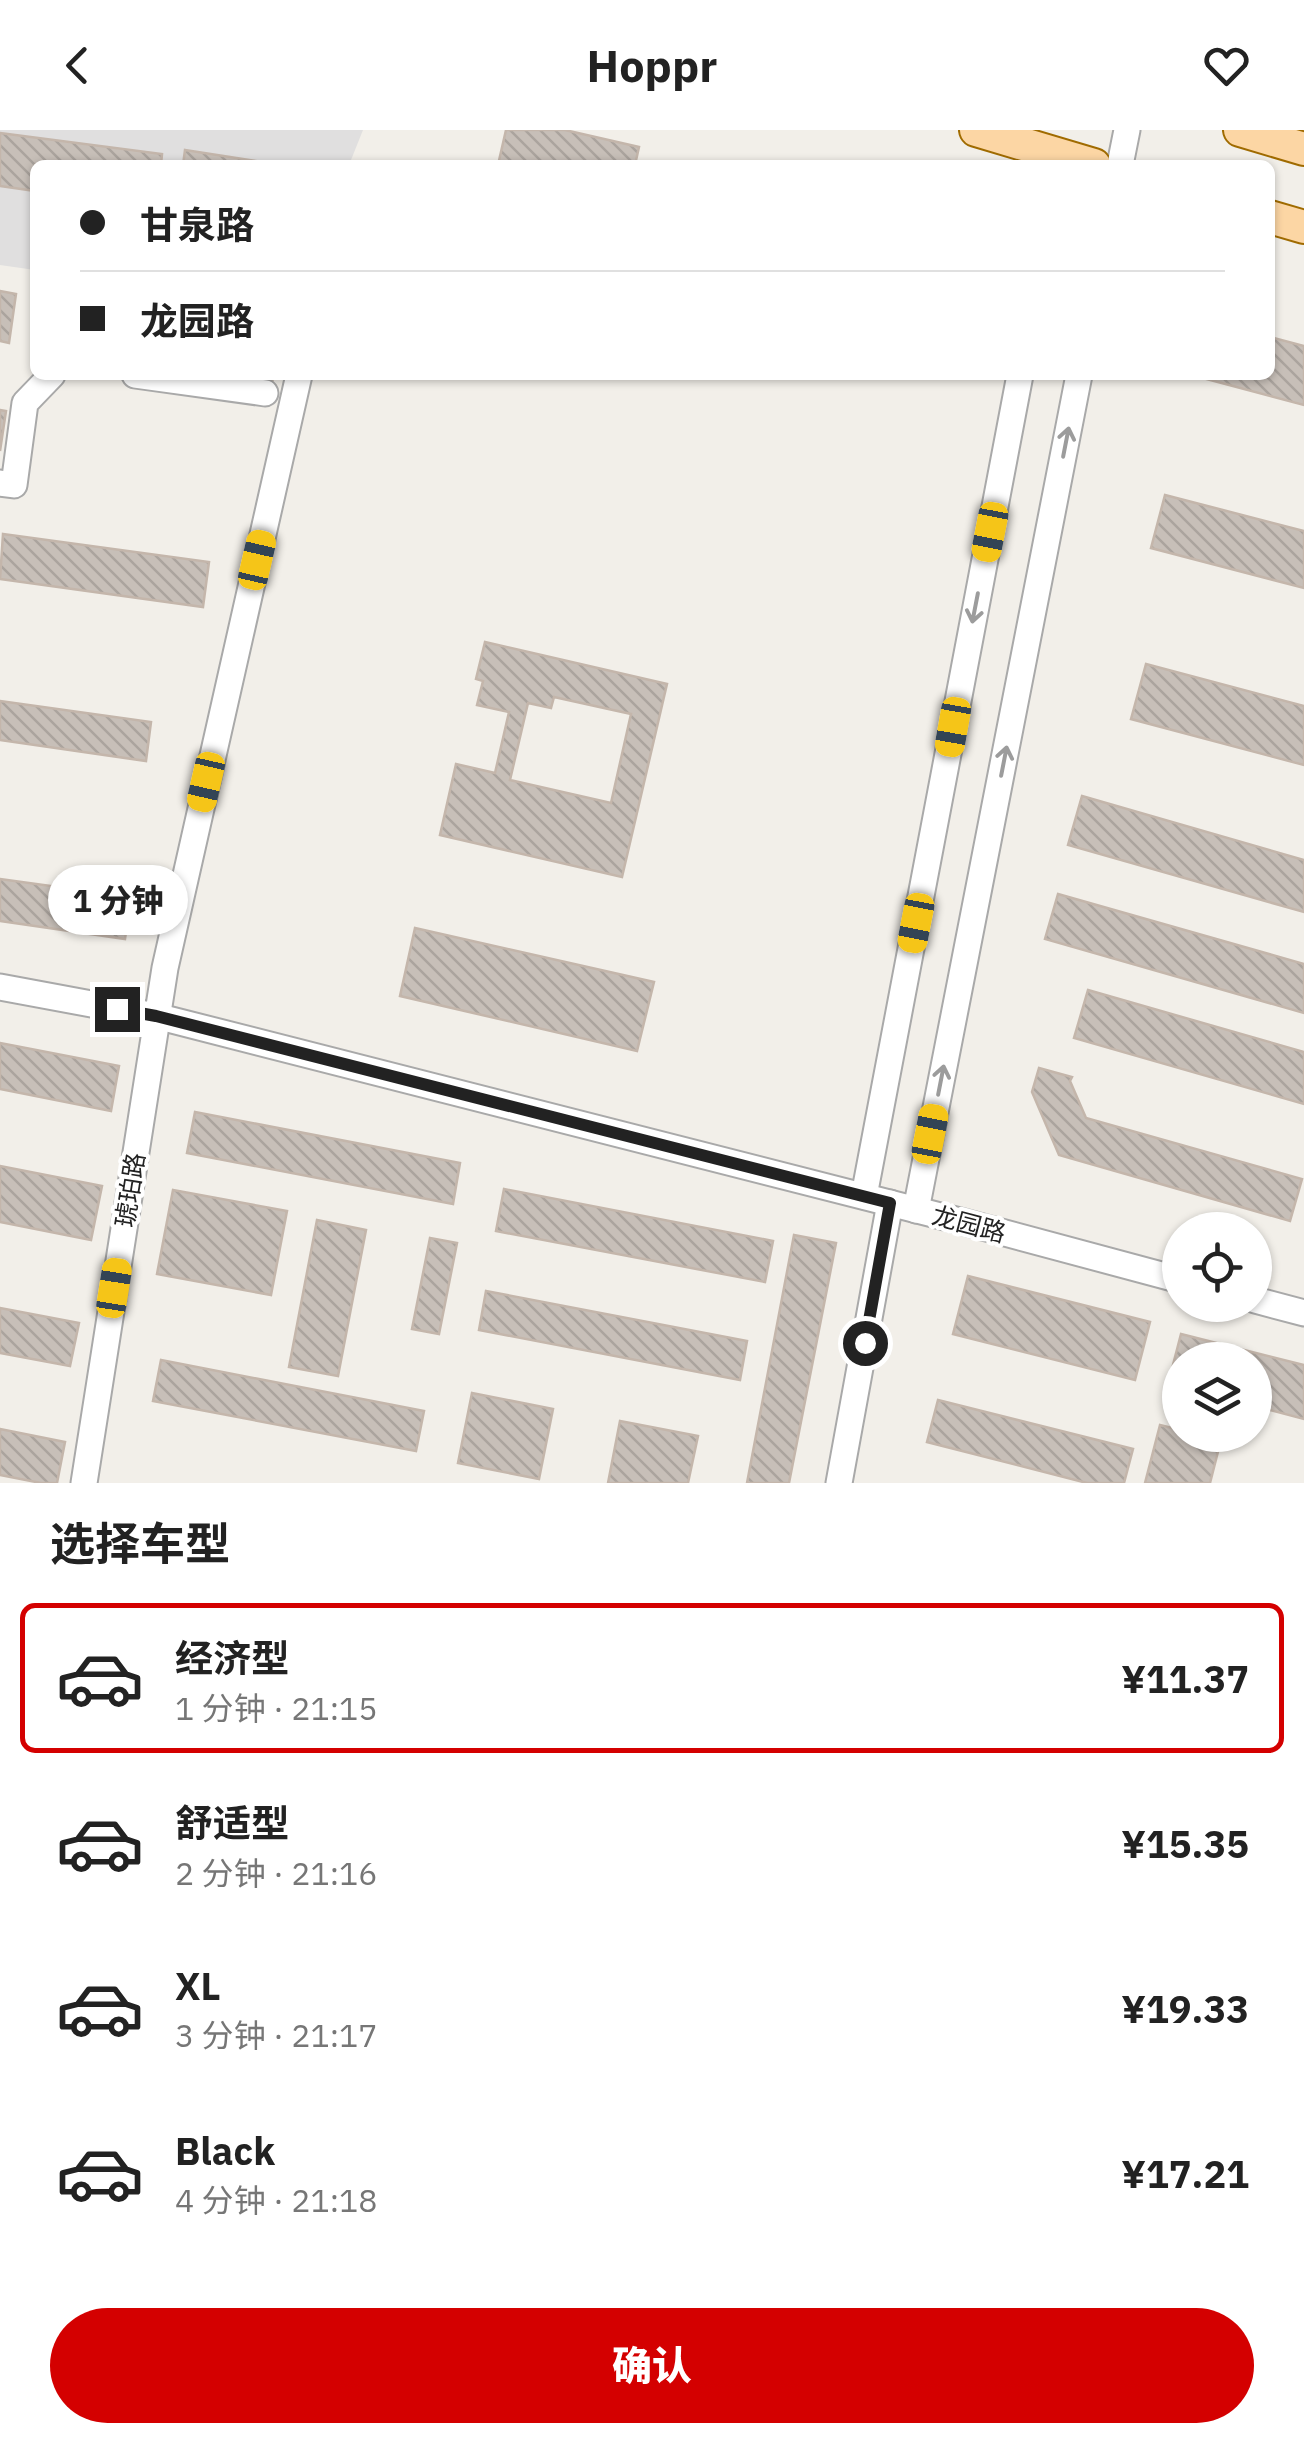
<!DOCTYPE html>
<html lang="zh">
<meta charset="utf-8">
<style>
body{margin:0;font-family:"IBM Plex Sans","Noto Sans SC",sans-serif;background:#f2f2f2;color:#222;height:100vh;display:flex;flex-direction:column;font-size:38px;white-space:nowrap}
*{box-sizing:border-box;margin:0}
p{font-size:32px;color:#767676}
.icon{flex:none;width:55px;height:55px;fill:none;stroke:currentColor;stroke-width:2;stroke-linecap:round;stroke-linejoin:round}
.map{position:relative;height:1353px;overflow:hidden}
.panel{display:flex;flex-direction:column;background:#fff;flex:1}
.panel>*{flex:none}
.hud{position:absolute;left:30px;top:30px;width:1245px;height:220px;border-radius:15px;box-shadow:0 2px 8px #0004;display:grid;align-content:center;height:220px;padding:0 50px;background:#fff}
.tools{position:absolute;left:1162px;top:1082px;display:grid;gap:20px}
.tools a{display:grid;place-items:center;width:110px;height:110px;border-radius:50%;background:#fff;box-shadow:0 2px 8px #0004;font-size:50px}
.end{position:absolute;width:45px;height:45px;margin:-22px;border:12px solid #222;background:#fff;box-shadow:0 0 0 5px #fff}
.from{border-radius:50%}
.bubble{position:absolute;height:70px;border-radius:35px;background:#fff;box-shadow:0 2px 8px #0004;font-size:32px;font-weight:800;line-height:70px;text-align:center}
.car{position:absolute;width:30px;height:60px;margin:-30px -15px;border-radius:12px;box-shadow:0 0 8px 2px #0007;background:linear-gradient(#f5c518 24%,#345 0 40%,#f5c518 0 76%,#345 0 86%,#f5c518 0)}
.hud b{display:flex;align-items:center;gap:35px;height:95px;font-size:38px}
.hud b+b{border-top:2px solid #e0e0e0}
.hud i{width:25px;height:25px;background:#222}
ul{padding:0;list-style:none}
li{display:flex;align-items:center;gap:30px;height:150px;margin:0 20px 15px;padding:0 30px;border:5px solid transparent;border-radius:15px}
li div{flex:1}
li b{display:block;font-size:38px}
li em{font-style:normal;font-weight:800}
li.selected{border-color:#d40000}
li>.icon{width:90px;height:90px;stroke-width:1.5}
h2{padding:0 50px;font-size:45px;line-height:120px}
.button{display:flex;gap:20px;margin-top:auto;padding:20px 50px}
.button a{flex:1;height:115px;border-radius:60px;background:#d40000;color:#fff;font-size:40px;font-weight:800;line-height:115px;text-align:center}
header{display:flex;justify-content:space-between;align-items:center;height:130px;padding:0 50px;background:#fff;font-size:45px;font-weight:800}
.map>svg:first-child{display:block}
</style>
<header><svg class="icon" aria-label="back" viewBox="0 0 24 24"><path d="M15 5l-7 7 7 7"/></svg>Hoppr<svg class="icon" aria-label="heart" viewBox="0 0 24 24"><path d="M12 20l-8-8c-3-5 5-10 8-4 3-6 11-1 8 4z"/></svg></header>
<div class="map">
<svg width="1304" height="1353" viewBox="0 0 1304 1353">
<defs>
<pattern id="building-back-hatch" width="6" height="6" patternUnits="userSpaceOnUse" patternTransform="scale(2.5)"><rect width="6" height="6" fill="#c7bfb8"/><path d="M-1 5l2 2M0 0l6 6M5-1l2 2" fill="none" stroke="#aba49e"/></pattern>
</defs>
<rect width="100%" height="100%" fill="#f2efe9"/>
<!-- residential -->
<path fill="#e0dfdf" d="M0 0H363L349 35H35V140L0 135Z"/>
<!-- building -->
<g fill="url(#building-back-hatch)" stroke="#c4b6ab" stroke-width="2.5" fill-rule="evenodd">
<path d="M506 0H565L639 17 635 35H498Z"/>
<path d="M0 3 162 24 161 35H35V61L0 56Z"/>
<path d="M185 20 282 35H183Z"/>
<path d="M0 161 16 164 9 213 0 211Z"/>
<path d="M1270 207 1304 216V275L1199 247V245H1270Z"/>
<path d="M221 245H274L272 252Z"/>
<path d="M0 280 6 281 0 321Z"/>
<path d="M1165 365 1304 401V458L1151 418Z"/>
<path d="M3 404 209 432 203 477 0 449Z"/>
<path d="M485 512 667 554 622 747 440 705 456 634 495 643 509 582 477 575 483 551 476 549ZM554 567 631 584 611 673 510 650 528 573 551 578Z"/>
<path d="M1146 534 1304 576V635L1131 589Z"/>
<path d="M0 571 151 592 146 631 0 610Z"/>
<path d="M1082 666 1304 730V782L1068 715Z"/>
<path d="M0 749 131 767 125 809 0 791Z"/>
<path d="M1058 764 1304 834V883L1045 809Z"/>
<path d="M415 798 654 852 637 921 400 866Z"/>
<path d="M1088 860 1304 922V974L1074 908Z"/>
<path d="M0 913 119 936 111 981 0 959Z"/>
<path d="M1039 938 1072 947 1070 951 1086 988 1302 1049 1290 1091 1059 1025 1032 962Z"/>
<path d="M195 982 460 1033 453 1074 187 1023Z"/>
<path d="M0 1036 102 1056 91 1110 0 1092Z"/>
<path d="M504 1059 773 1111 765 1152 496 1101Z"/>
<path d="M173 1060 287 1081 271 1165 157 1144Z"/>
<path d="M317 1090 366 1100 338 1246 289 1237Z"/>
<path d="M794 1105 836 1113 789 1353H747Z"/>
<path d="M430 1108 457 1113 439 1204 412 1199Z"/>
<path d="M968 1146 1150 1192 1135 1250 953 1204Z"/>
<path d="M486 1161 747 1211 740 1250 479 1200Z"/>
<path d="M0 1178 79 1193 70 1236 0 1223Z"/>
<path d="M1181 1204 1304 1235V1289L1255 1276V1230H1180V1257L1168 1254Z"/>
<path d="M161 1230 424 1281 416 1321 153 1271Z"/>
<path d="M472 1263 553 1279 539 1349 458 1333Z"/>
<path d="M938 1270 1133 1319 1124 1353H1087L927 1312Z"/>
<path d="M620 1291 698 1306 688 1353H608Z"/>
<path d="M1160 1295 1180 1300V1305H1201L1221 1310 1210 1353H1145Z"/>
<path d="M0 1299 65 1312 57 1353H41L0 1345Z"/>
</g>
<g fill="none" stroke-linecap="round" stroke-linejoin="round">
<!-- minor casing -->
<g stroke="#a9a9a9" stroke-width="29">
<g id="minor">
<path d="M1120 35 1127 0"/>
<path d="M135 245 265 263"/>
<path d="M0 353 14 355 25 273 52 245"/>
<path d="M0 857 156 886 964 1092 1180 1150"/>
<path d="M864 1066 1020 245"/>
<path d="M916 1080 1079 245"/>
<path d="M1255 1170 1304 1183"/>
<path d="M84 1353 165 838 299 245"/>
<path d="M839 1353 890 1073"/>
</g>
</g>
<!-- major casing -->
<g stroke="#a06b00" stroke-width="36">
<g id="major">
<path d="M976 0 1094 35"/>
<path d="M1240 0 1304 19"/>
<path d="M1270 87 1304 97"/>
</g>
</g>
<!-- minor -->
<use href="#minor" stroke="#fff" stroke-width="25"/>
<!-- major -->
<use href="#major" stroke="#fcd6a4" stroke-width="32"/>
</g>
<!-- one-way arrows -->
<defs><path id="oneway-shaft" d="M-6 0H5M1.5-3L5.5 0L1.5 3" fill="none" stroke-width="1.6" stroke-linecap="round" stroke-linejoin="round" transform="scale(2.5)"/></defs>
<g stroke="#9c9c9c">
<use href="#oneway-shaft" transform="translate(1066 312) rotate(-79)"/>
<use href="#oneway-shaft" transform="translate(975 478) rotate(101)"/>
<use href="#oneway-shaft" transform="translate(1004 631) rotate(-79)"/>
<use href="#oneway-shaft" transform="translate(941 950) rotate(-79)"/>
</g>
<g fill="none" stroke-linecap="round" stroke-linejoin="round">
<!-- route -->
<path stroke="#222" stroke-width="12" d="M117 879 156 886 890 1073 865 1213"/>
</g>
<g text-anchor="middle" stroke-width="8" stroke-linejoin="round" paint-order="stroke">
<!-- street labels -->
<g font-size="25" fill="#222" stroke="#fff">
<text transform="translate(130 1060) rotate(-81)" y="9">琥珀路</text>
<text transform="translate(969 1094) rotate(15)" y="9">龙园路</text>
</g>
</g>
</svg>
<div class="tools">
<a><svg class="icon" aria-label="locate" viewBox="0 0 24 24"><circle cx="12" cy="12" r="6"/><path d="M12 2v4M12 18v4M2 12h4M18 12h4"/></svg></a>
<a><svg class="icon" aria-label="layers" viewBox="0 0 24 24"><path d="M12 4l9 5-9 5-9-5zM3 14l9 5 9-5"/></svg></a>
</div>
<i class="end from" style="left:865px;top:1213px"></i>
<i class="end" style="left:117px;top:879px"></i>
<div class="bubble" style="left:48px;top:735px;width:140px">1 分钟</div>
<i class="car" style="left:990px;top:402px;rotate:191deg"></i>
<i class="car" style="left:257px;top:430px;rotate:13deg"></i>
<i class="car" style="left:953px;top:597px;rotate:190deg"></i>
<i class="car" style="left:206px;top:652px;rotate:193deg"></i>
<i class="car" style="left:916px;top:793px;rotate:191deg"></i>
<i class="car" style="left:930px;top:1004px;rotate:11deg"></i>
<i class="car" style="left:114px;top:1158px;rotate:9deg"></i>
<div class="hud">
<b><i class="from"></i>甘泉路</b>
<b><i></i>龙园路</b>
</div>
</div>
<section class="panel">
<h2>选择车型</h2>
<ul>
<li class="selected"><svg class="icon" aria-label="car" viewBox="0 0 24 24"><path d="M5 17H2v-5l4-1 3-4h7l3 4 3 1v5h-3M9 17h6M6 11h13"/><circle cx="7" cy="17" r="2"/><circle cx="17" cy="17" r="2"/></svg><div><b>经济型</b><p>1 分钟 · 21:15</p></div><em>¥11.37</em></li>
<li><svg class="icon" aria-label="car" viewBox="0 0 24 24"><path d="M5 17H2v-5l4-1 3-4h7l3 4 3 1v5h-3M9 17h6M6 11h13"/><circle cx="7" cy="17" r="2"/><circle cx="17" cy="17" r="2"/></svg><div><b>舒适型</b><p>2 分钟 · 21:16</p></div><em>¥15.35</em></li>
<li><svg class="icon" aria-label="car" viewBox="0 0 24 24"><path d="M5 17H2v-5l4-1 3-4h7l3 4 3 1v5h-3M9 17h6M6 11h13"/><circle cx="7" cy="17" r="2"/><circle cx="17" cy="17" r="2"/></svg><div><b>XL</b><p>3 分钟 · 21:17</p></div><em>¥19.33</em></li>
<li><svg class="icon" aria-label="car" viewBox="0 0 24 24"><path d="M5 17H2v-5l4-1 3-4h7l3 4 3 1v5h-3M9 17h6M6 11h13"/><circle cx="7" cy="17" r="2"/><circle cx="17" cy="17" r="2"/></svg><div><b>Black</b><p>4 分钟 · 21:18</p></div><em>¥17.21</em></li>
</ul>
<div class="button"><a>确认</a></div>
</section>
